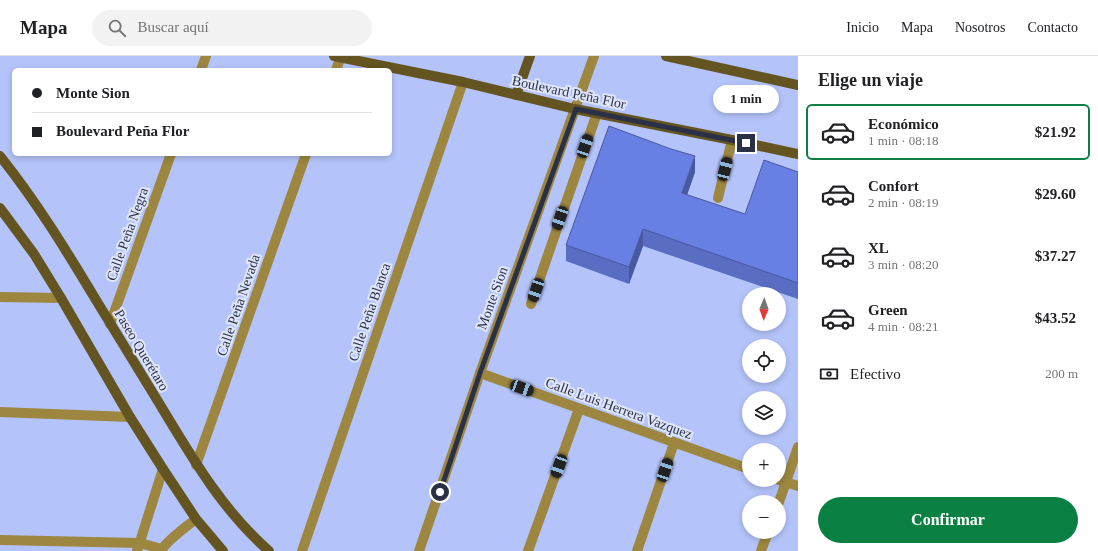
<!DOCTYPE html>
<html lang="es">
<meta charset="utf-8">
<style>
body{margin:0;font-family:"Times New Roman",serif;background:#f2f2f2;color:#202124;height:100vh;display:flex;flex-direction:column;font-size:15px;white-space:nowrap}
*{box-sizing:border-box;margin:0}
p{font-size:13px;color:#757577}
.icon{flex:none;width:22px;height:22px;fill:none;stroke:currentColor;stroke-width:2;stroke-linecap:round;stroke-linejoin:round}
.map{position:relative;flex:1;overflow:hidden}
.side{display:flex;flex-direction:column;background:#fff;width:300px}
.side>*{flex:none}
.top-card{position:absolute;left:12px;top:12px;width:380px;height:88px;border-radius:6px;box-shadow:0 2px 6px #0003;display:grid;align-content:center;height:88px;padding:0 20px;background:#fff}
.needle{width:26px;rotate:182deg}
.buttons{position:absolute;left:742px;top:231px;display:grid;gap:8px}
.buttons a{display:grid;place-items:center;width:44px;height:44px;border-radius:50%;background:#fff;box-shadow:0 2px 6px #0003;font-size:20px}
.end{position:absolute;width:18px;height:18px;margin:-9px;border:5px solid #2a3045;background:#fff;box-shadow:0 0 0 2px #fff}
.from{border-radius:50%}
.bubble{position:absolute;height:28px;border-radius:14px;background:#fff;box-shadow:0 2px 6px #0003;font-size:13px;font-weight:700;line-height:28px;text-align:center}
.car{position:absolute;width:12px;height:24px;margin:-12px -6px;border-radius:5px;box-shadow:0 0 3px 1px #0007;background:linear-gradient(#222 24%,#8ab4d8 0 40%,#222 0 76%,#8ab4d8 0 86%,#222 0)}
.top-card b{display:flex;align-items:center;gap:14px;height:38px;font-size:15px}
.top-card b+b{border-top:1px solid #e0e0e0}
.top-card i{width:10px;height:10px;background:#202124}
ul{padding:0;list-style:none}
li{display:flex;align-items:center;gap:12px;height:56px;margin:0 8px 6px;padding:0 12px;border:2px solid transparent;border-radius:6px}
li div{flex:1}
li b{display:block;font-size:15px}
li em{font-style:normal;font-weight:700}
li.current{border-color:#0b8043}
li>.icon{width:36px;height:36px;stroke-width:1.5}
h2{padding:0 20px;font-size:18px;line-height:48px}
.pay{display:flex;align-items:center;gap:10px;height:44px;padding:0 20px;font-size:15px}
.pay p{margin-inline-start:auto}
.primary-button{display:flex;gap:8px;margin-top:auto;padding:8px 20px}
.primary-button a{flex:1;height:46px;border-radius:24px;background:#0b8043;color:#fff;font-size:16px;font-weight:700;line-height:46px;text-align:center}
header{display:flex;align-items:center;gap:24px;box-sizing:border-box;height:56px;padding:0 20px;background:#fff;border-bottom:1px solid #e0e0e0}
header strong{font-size:19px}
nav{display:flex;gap:22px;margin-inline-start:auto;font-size:14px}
.search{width:280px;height:36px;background:#f2f2f2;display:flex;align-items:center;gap:10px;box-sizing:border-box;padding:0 14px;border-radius:22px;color:#757577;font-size:15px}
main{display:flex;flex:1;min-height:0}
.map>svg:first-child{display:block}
</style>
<header>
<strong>Mapa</strong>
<div class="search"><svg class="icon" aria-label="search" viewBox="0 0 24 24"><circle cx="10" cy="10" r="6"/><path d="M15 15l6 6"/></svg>Buscar aquí</div>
<nav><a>Inicio</a><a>Mapa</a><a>Nosotros</a><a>Contacto</a></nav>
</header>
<main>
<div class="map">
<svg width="798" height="495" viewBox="0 0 798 495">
<rect width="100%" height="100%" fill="#b4c4fa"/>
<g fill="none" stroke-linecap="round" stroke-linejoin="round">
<!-- minor -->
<g stroke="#9d863f" stroke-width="10">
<path d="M201 14 206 0"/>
<path d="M336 14 341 0"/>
<path d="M718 142 732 84"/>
<path d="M0 241 61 242"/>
<path d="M531 248 597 57"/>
<path d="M110 268 171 98"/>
<path d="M480 317 749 413"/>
<path d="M0 356 130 361"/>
<path d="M196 409 306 98"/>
<path d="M779 424 798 430"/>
<path d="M779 446 798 391"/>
<path d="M0 484 140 487 162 493"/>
<path d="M137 495 163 413"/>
<path d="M161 495C166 485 187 470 196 463"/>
<path d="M302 495 463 26"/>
<path d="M419 495 480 317 594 0"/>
<path d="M528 495 579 353"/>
<path d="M637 495 674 387"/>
<path d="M761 495 768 476"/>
</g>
<!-- major -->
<g stroke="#645421" stroke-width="10">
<path d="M334 0 463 26 575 53 732 84 798 98"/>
<path d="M666 0 798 29"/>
<path d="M516 39 530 0"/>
<path d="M0 100C36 145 66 194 96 244 117 278 138 313 159 347 191 400 222 454 269 495"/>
<path d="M0 152 34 198 61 242 130 361 163 413 196 463 223 495"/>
</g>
</g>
<!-- wall -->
<path fill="#596dc3" d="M695 116 687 139 745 158 798 116V243L643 190 629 228 566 205V189Z"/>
<!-- shaded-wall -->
<g fill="#49599f">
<path d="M695 100V116L682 153V137Z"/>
<path d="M643 173V190L629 228V211Z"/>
</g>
<!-- building -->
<path fill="#687fe3" stroke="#49599f" d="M609 70 671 93 695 100 682 137 745 158 764 104 798 116V227L643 173 629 211 566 189Z"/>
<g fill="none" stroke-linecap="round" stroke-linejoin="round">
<!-- route -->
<path stroke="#2a3045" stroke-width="5" d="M440 436 480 317 576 53 746 87"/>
</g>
<g text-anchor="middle" stroke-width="4" stroke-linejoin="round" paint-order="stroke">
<!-- street labels -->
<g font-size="14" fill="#2a3045" stroke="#dfe6fc">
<text transform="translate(569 36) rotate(12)" y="5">Boulevard Peña Flor</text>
<text transform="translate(127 178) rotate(-70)" y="5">Calle Peña Negra</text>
<text transform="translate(492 242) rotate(-70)" y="5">Monte Sion</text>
<text transform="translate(238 249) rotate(-71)" y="5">Calle Peña Nevada</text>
<text transform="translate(369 256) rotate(-71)" y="5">Calle Peña Blanca</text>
<text transform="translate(142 294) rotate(59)" y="5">Paseo Querétaro</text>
<text transform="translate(619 352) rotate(20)" y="5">Calle Luis Herrera Vazquez</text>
</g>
</g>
</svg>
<div class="buttons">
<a><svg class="needle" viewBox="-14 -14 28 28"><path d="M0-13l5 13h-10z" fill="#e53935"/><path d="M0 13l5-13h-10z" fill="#757577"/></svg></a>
<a><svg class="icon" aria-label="locate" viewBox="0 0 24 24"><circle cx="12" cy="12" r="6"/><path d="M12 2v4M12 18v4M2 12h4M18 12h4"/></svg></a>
<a><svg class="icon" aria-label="layers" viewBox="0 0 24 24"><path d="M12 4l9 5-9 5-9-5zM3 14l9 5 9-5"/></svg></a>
<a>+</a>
<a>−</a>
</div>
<i class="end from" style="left:440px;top:436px"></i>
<i class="end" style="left:746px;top:87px"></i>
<div class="bubble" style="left:713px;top:29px;width:66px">1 min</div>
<i class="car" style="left:585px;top:90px;rotate:19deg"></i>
<i class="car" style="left:725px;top:113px;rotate:14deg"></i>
<i class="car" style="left:560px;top:162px;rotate:199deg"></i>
<i class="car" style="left:536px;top:234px;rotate:199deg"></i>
<i class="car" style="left:522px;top:332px;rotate:110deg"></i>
<i class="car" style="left:559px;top:410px;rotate:200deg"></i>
<i class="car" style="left:665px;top:414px;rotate:19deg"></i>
<div class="top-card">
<b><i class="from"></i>Monte Sion</b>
<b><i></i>Boulevard Peña Flor</b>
</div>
</div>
<section class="side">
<h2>Elige un viaje</h2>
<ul>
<li class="current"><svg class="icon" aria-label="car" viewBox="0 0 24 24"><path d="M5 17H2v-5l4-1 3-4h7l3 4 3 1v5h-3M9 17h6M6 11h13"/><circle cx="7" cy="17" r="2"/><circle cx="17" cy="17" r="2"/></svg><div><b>Económico</b><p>1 min · 08:18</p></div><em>$21.92</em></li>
<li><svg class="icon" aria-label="car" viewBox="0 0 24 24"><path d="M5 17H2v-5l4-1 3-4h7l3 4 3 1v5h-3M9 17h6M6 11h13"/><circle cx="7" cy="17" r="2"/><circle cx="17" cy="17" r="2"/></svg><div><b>Confort</b><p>2 min · 08:19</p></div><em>$29.60</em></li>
<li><svg class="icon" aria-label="car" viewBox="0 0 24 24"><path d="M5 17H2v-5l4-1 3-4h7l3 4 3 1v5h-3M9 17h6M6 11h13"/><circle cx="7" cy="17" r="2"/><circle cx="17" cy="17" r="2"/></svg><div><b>XL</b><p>3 min · 08:20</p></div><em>$37.27</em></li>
<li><svg class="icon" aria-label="car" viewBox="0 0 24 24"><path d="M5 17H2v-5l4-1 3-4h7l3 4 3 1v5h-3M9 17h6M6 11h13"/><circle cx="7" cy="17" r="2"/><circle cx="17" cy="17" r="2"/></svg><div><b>Green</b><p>4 min · 08:21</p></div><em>$43.52</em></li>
</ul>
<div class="pay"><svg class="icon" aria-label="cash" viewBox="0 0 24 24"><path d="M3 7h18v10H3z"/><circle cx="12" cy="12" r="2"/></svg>Efectivo<p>200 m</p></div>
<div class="primary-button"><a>Confirmar</a></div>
</section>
</main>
